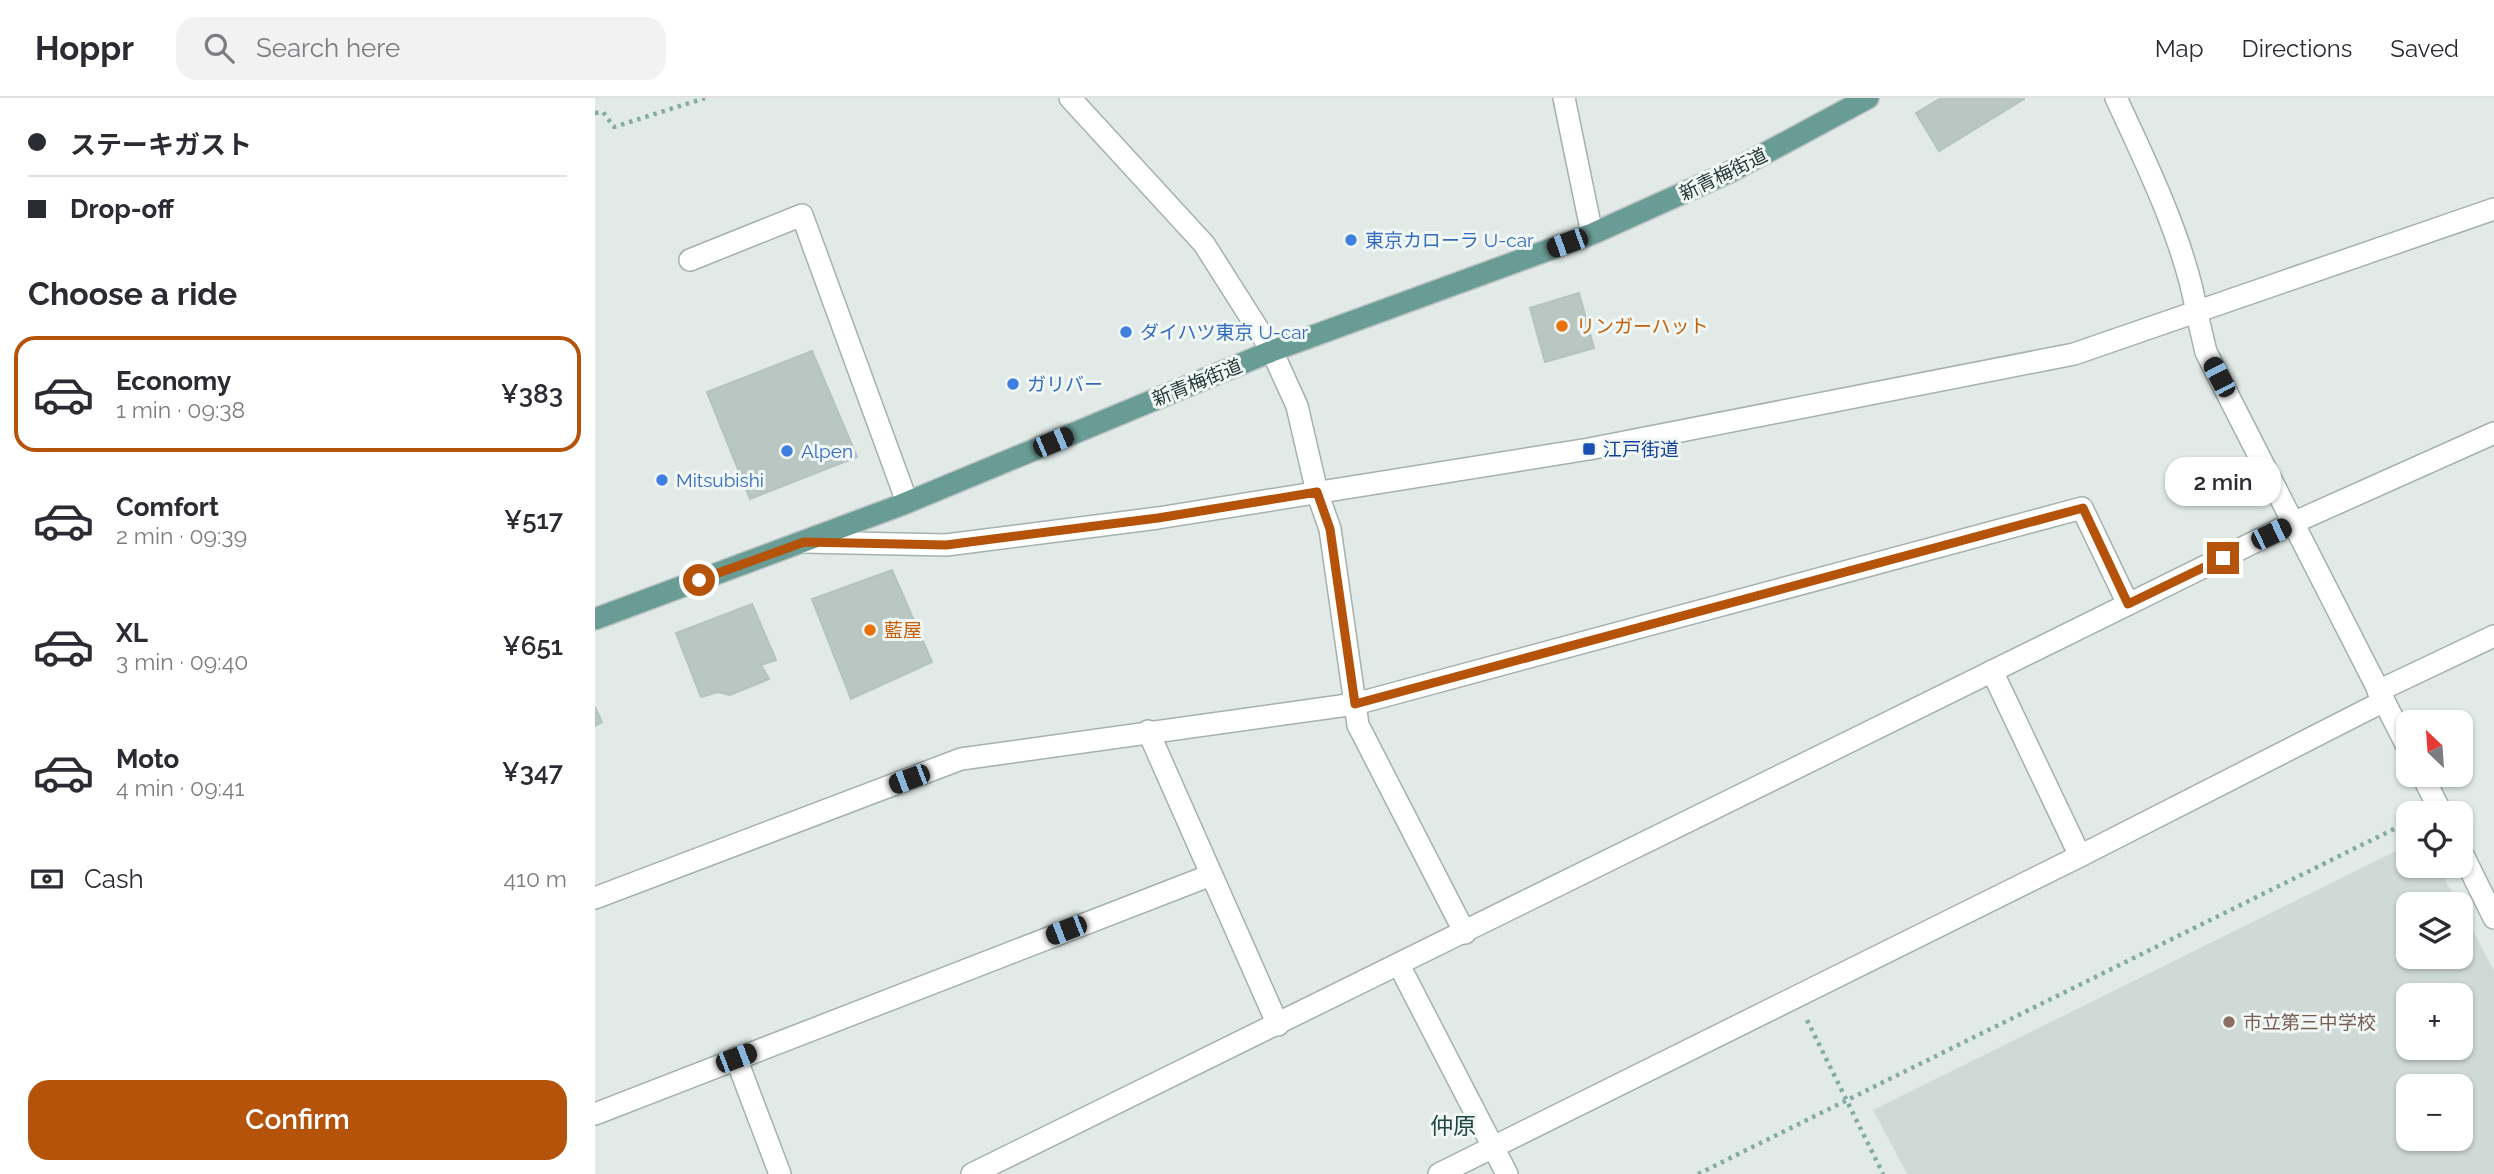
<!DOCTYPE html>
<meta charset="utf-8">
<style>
body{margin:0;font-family:Raleway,"Noto Sans JP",sans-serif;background:#f2f2f3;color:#2b2b33;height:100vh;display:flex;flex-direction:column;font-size:26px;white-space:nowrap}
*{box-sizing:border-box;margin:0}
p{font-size:23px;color:#7c7c81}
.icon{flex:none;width:38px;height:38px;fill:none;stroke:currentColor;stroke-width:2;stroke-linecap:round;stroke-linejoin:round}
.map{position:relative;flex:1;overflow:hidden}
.sheet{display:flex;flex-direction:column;background:#fff;width:595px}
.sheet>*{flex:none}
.banner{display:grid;align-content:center;height:154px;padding:0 28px;background:#fff}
.needle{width:46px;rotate:335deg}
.fabs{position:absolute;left:1801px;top:612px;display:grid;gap:14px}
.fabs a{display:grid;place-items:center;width:77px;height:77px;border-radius:14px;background:#fff;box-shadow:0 2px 5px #0004;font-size:35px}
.end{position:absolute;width:32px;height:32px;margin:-16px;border:9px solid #b45309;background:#fff;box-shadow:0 0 0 4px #fff}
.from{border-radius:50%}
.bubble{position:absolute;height:49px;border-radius:21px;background:#fff;box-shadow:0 2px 5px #0004;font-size:23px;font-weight:600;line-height:49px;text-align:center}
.car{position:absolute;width:21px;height:42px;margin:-21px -10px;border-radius:9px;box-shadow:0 0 5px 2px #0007;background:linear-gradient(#222 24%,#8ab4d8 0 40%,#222 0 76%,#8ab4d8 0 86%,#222 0)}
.banner b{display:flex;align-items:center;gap:24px;height:66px;font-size:26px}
.banner b+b{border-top:2px solid #e1e1e2}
.banner i{width:18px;height:18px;background:#2b2b33}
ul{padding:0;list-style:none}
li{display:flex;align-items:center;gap:21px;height:116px;margin:0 14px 10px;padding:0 14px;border:4px solid transparent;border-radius:21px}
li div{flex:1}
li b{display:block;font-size:26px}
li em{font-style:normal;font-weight:600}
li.on{border-color:#b45309}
li>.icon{width:63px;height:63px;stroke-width:1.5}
h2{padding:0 28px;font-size:32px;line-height:84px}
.pay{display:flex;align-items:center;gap:18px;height:77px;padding:0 28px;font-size:26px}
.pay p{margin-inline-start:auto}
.primary-button{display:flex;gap:14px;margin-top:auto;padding:14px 28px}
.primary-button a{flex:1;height:80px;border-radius:21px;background:#b45309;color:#fff;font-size:28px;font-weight:600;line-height:80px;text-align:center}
header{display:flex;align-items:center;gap:42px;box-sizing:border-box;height:98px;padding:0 35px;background:#fff;border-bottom:2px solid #e1e1e2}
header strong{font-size:33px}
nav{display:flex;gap:38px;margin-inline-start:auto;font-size:24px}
.search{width:490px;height:63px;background:#f2f2f3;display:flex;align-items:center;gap:18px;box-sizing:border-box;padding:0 24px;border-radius:21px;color:#7c7c81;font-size:26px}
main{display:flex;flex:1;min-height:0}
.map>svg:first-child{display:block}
</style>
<header>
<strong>Hoppr</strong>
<div class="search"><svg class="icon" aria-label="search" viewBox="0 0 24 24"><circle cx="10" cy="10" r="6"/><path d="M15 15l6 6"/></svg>Search here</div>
<nav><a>Map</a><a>Directions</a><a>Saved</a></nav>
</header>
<main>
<section class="sheet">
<div class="banner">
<b><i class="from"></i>ステーキガスト</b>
<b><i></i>Drop-off</b>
</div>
<h2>Choose a ride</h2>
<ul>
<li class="on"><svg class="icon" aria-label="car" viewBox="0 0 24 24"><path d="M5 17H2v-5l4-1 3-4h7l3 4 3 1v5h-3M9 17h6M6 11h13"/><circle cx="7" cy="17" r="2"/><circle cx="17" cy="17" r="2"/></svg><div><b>Economy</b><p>1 min · 09:38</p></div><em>¥383</em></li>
<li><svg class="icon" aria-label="car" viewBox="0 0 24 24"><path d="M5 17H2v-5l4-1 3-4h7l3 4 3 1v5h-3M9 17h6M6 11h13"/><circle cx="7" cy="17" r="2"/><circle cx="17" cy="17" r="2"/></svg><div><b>Comfort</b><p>2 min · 09:39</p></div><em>¥517</em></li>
<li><svg class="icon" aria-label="car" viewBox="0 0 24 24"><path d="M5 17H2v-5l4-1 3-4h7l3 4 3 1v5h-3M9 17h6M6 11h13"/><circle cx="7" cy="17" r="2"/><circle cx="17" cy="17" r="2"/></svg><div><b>XL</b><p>3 min · 09:40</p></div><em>¥651</em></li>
<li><svg class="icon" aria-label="car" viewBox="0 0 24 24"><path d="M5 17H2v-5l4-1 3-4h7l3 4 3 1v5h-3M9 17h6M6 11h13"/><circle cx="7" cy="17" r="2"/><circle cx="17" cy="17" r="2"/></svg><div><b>Moto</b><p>4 min · 09:41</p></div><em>¥347</em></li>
</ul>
<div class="pay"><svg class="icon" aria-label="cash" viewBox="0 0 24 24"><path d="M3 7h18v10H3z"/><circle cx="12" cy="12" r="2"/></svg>Cash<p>410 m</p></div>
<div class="primary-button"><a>Confirm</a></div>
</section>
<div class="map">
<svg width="1899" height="1076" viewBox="0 0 1899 1076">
<rect width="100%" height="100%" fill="#e1eae7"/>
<!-- built -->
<path fill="#cfdad6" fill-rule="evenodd" d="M1813 747V768H1843L1864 807H1813V859H1866V810L1899 873V1076H1312L1278 1012ZM1813 898H1866V950H1813ZM1813 989H1866V1041H1813Z"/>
<!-- building -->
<g fill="#b9c7c3" stroke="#b4c3bf" stroke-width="2">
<path d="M1346 0H1429V1L1344 53 1321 15Z"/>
<path d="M984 195 999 250 950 264 935 210Z"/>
<path d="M217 253 262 359 155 401 112 294Z"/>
<path d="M297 472 337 564 256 601 217 501Z"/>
<path d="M157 506 181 562 166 567 174 581 135 597 123 594 106 599 81 535Z"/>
<path d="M0 609 7 624 0 628Z"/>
</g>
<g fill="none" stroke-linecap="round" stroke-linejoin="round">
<!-- minor casing -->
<g stroke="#a4b1ae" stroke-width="24">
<g id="minor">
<path d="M475 0 609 146 677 253 702 308 722 394 735 431 763 627 870 835"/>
<path d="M969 0 997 136"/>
<path d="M1521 0C1551 64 1591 147 1602 216"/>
<path d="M95 162 207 117 312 404"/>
<path d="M1397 573 1485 758"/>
<path d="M1783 593 1899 538"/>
<path d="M553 633 683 927"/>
<path d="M0 800 366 661 760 606 1487 410 1533 506"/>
<path d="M804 867 912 1076"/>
<path d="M141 960 185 1076"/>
<path d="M0 1016 616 777"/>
<path d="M377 1076 1700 424 1899 335"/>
<path d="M844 1076 1485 758 1789 603"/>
</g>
</g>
<!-- tertiary casing -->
<g stroke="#a4b1ae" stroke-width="24">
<g id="tertiary">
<path d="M1602 216 1611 254 1813 650"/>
<path d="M209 444 351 447 563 420 994 351 1479 256 1899 111"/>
<path d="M1827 677 1847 716"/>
<path d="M1866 753 1899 820"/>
</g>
</g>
<!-- primary casing -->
<g stroke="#bdc4c3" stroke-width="24">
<path id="primary" d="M0 521 306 407 677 253 997 136 1137 73 1273 0"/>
</g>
<!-- path -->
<g stroke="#84aba3" stroke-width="4.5" stroke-dasharray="3.5 5" stroke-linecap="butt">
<path d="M0 15 8 14 19 29 110 0"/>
<path d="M1212 922 1288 1076"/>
<path d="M1103 1076 1813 724"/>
</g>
<!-- minor -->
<use href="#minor" stroke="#fff" stroke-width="21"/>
<!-- tertiary -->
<use href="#tertiary" stroke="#fff" stroke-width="21"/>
<!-- primary -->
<use href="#primary" stroke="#699c95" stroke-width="21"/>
</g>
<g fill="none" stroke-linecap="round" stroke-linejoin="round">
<!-- route -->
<path stroke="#b45309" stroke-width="9" d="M104 482 209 444 351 447 563 420 722 394 735 431 760 606 1488 410 1533 506 1628 460"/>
</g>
<!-- markers -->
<g fill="#3f7fe0" stroke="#f1f7f5" stroke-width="2.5">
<circle cx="756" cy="142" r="7"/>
<circle cx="531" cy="234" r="7"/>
<circle cx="418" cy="286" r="7"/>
<circle cx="192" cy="353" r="7"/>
<circle cx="67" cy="382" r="7"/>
</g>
<g fill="#e8710a" stroke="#f1f7f5" stroke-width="2.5">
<circle cx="967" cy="228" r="7"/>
<circle cx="275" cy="532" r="7"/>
</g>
<rect fill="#1a4fb4" stroke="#f1f7f5" stroke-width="2.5" x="987" y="344" width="14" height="14" rx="3.5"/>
<circle fill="#8d6e63" stroke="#f1f7f5" stroke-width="2.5" cx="1634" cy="924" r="7"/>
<g text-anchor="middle" stroke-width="6" stroke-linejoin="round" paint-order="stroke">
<!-- street labels -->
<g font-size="19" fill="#233936" stroke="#f1f7f5">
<text transform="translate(1128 76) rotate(-26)" y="7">新青梅街道</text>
<text transform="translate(602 284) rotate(-22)" y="7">新青梅街道</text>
</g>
<!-- shop labels -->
<g font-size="19" fill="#366cbe" stroke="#f1f7f5" text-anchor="start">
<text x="770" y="149">東京カローラ U-car</text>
<text x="545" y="241">ダイハツ東京 U-car</text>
<text x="432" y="293">ガリバー</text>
<text x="206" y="360">Alpen</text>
<text x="81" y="389">Mitsubishi</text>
</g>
<!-- food labels -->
<g font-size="19" fill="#c56008" stroke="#f1f7f5" text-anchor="start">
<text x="981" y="235">リンガーハット</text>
<text x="289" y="539">藍屋</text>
</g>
<!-- transit labels -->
<g font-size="19" fill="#164399" stroke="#f1f7f5" text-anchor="start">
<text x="1008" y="358">江戸街道</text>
</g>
<!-- education labels -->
<g font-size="19" fill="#785e54" stroke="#f1f7f5" text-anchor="start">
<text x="1648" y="931">市立第三中学校</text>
</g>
<!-- quarter labels -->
<g font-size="23" fill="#204944" stroke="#f1f7f5">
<text x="858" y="1036">仲原</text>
</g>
</g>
</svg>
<div class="fabs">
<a><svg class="needle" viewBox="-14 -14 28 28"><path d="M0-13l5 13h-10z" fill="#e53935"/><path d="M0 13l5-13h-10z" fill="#7c7c81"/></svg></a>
<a><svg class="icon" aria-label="locate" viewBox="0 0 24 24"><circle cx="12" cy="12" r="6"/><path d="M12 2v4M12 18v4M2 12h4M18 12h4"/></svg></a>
<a><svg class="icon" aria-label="layers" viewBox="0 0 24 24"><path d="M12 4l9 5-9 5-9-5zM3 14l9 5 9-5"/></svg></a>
<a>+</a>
<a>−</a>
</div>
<i class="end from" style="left:104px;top:482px"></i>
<i class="end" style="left:1628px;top:460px"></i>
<div class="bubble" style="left:1570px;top:359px;width:116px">2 min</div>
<i class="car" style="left:972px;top:145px;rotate:250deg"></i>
<i class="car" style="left:1624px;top:279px;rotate:332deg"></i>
<i class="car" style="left:458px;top:344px;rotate:67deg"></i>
<i class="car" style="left:1676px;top:436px;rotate:64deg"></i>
<i class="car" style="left:314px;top:681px;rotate:249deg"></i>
<i class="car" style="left:471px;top:832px;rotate:249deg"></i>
<i class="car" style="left:141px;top:960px;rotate:69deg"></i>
</div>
</main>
